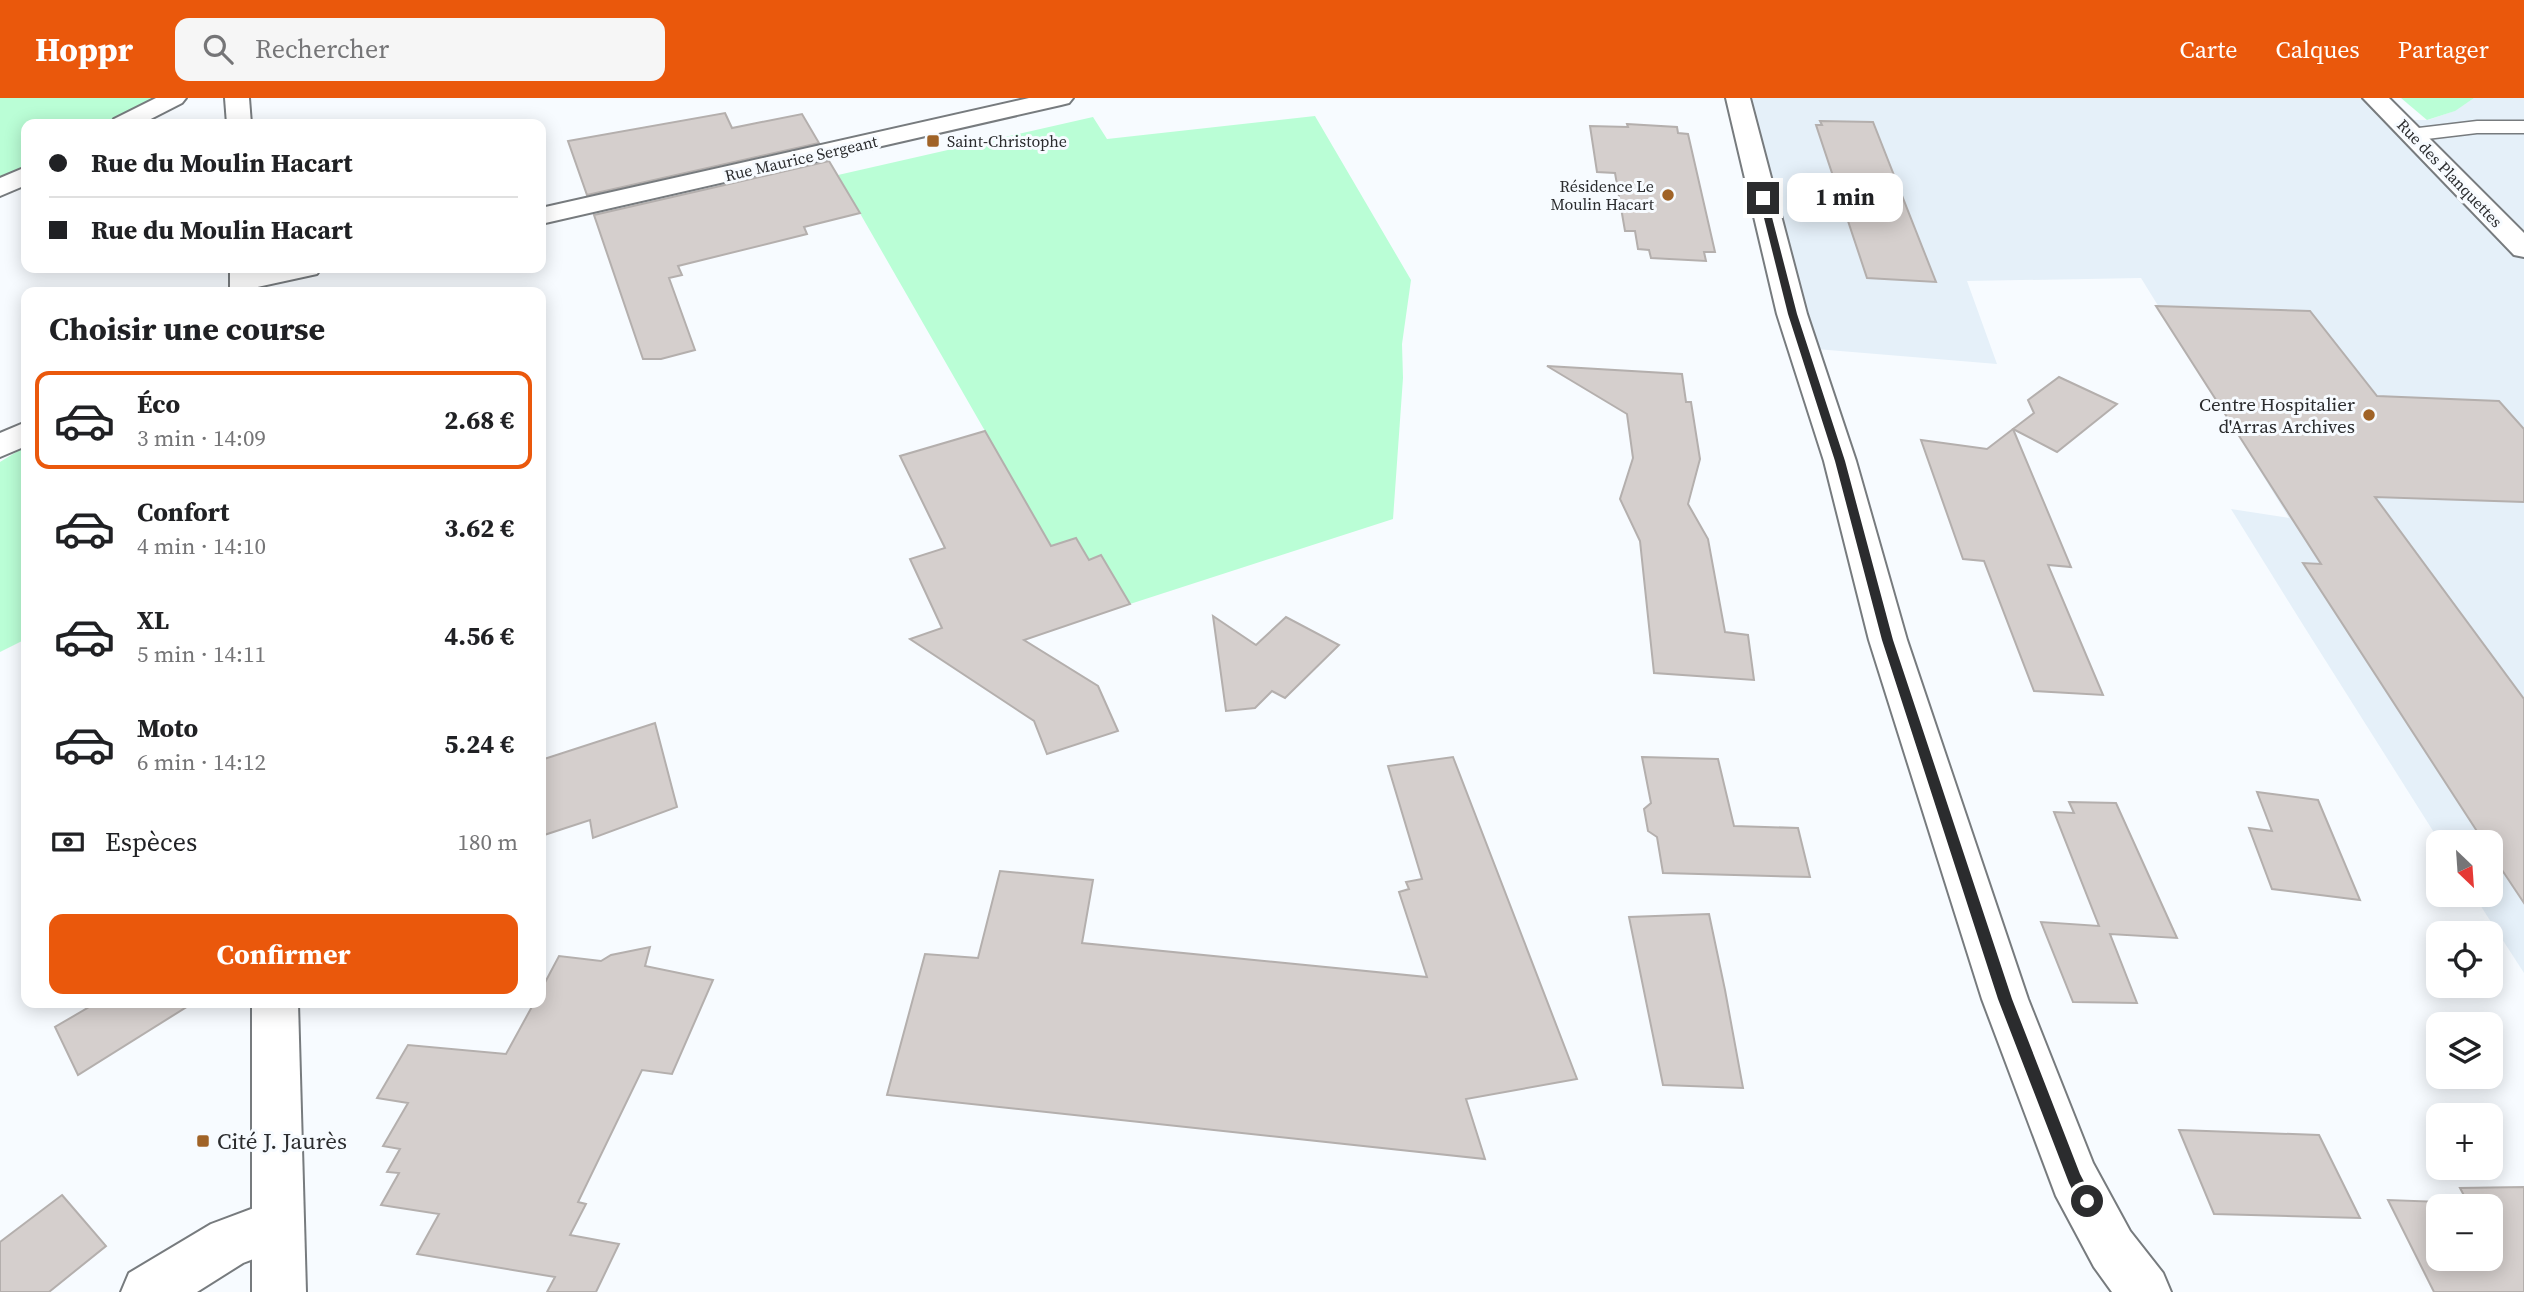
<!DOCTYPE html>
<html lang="fr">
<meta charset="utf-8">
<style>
body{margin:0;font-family:"Source Serif 4",serif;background:#f6f6f6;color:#202124;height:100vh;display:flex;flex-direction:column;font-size:26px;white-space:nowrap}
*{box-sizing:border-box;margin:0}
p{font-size:23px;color:#757577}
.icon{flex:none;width:38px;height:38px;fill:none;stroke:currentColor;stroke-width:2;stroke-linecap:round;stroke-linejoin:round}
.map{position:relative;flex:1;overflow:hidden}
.drawer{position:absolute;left:21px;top:189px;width:525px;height:721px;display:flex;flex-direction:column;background:#fff;border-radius:14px;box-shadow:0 4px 18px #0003}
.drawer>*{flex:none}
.top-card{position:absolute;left:21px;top:21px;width:525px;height:154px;border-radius:14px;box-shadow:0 4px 18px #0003;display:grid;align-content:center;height:154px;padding:0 28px;background:#fff}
.needle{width:46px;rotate:155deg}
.tools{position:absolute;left:2426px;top:732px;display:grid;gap:14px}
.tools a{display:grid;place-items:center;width:77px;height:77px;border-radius:14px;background:#fff;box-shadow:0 4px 18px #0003;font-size:35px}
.end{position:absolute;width:32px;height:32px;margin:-16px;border:9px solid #2b2c2e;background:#fff;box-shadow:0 0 0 4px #fff}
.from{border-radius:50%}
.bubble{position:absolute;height:49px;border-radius:14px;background:#fff;box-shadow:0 4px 18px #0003;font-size:23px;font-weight:700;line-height:49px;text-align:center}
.top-card b{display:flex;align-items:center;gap:24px;height:66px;font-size:26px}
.top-card b+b{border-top:2px solid #e0e0e0}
.top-card i{width:18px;height:18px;background:#202124}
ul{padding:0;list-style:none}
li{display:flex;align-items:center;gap:21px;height:98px;margin:0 14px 10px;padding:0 14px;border:4px solid transparent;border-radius:14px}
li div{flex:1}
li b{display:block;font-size:26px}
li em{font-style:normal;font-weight:700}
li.active{border-color:#ea580c}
li>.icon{width:63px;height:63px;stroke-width:1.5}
h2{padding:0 28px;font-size:32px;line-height:84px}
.pay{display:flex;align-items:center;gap:18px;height:77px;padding:0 28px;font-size:26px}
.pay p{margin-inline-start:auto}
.action{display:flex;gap:14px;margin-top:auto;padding:14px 28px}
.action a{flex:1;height:80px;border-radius:14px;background:#ea580c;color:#fff;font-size:28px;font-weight:700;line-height:80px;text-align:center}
header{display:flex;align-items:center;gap:42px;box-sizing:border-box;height:98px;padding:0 35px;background:#ea580c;color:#fff}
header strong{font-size:33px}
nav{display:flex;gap:38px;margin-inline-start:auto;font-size:24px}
.search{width:490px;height:63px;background:#f6f6f6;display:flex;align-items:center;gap:18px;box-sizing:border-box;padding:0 24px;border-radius:14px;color:#757577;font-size:26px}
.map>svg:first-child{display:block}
</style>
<header>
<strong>Hoppr</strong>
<div class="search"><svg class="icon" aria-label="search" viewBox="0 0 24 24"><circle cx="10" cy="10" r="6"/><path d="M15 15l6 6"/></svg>Rechercher</div>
<nav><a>Carte</a><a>Calques</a><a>Partager</a></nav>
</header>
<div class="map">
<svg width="2524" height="1194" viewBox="0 0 2524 1194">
<rect width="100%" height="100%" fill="#f7fbff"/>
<!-- built -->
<path fill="#e5f0f9" d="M1738 0H2375L2398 22H2428L2454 13 2474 0H2524V875L2473 796H2490V744H2440L2305 530 2231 411 2289 420 2141 180 1967 183 1997 266 1804 250Z"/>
<!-- green -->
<g fill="#bafed6">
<path d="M0 0H157L106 26H26V67L0 80Z"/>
<path d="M2401 0H2474L2455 13 2427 22Z"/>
<path d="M1315 18 1411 182 1402 246 1403 280 1393 421 1130 506 1101 458 1089 462 1051 448 838 77 1093 19 1107 41Z"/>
<path d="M26 348V541L0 554V364Z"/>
</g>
<!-- building -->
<g fill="#d5cfcd" stroke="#b4afad" stroke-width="2" fill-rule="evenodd">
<path d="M725 15 732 30 802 16 819 45 587 97 568 43Z"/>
<path d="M1820 23 1873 24 1936 184 1867 180 1816 27H1822Z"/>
<path d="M1627 26 1677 29 1678 35 1688 36 1715 154H1704L1706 163 1651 160 1649 152 1638 151 1635 133H1625L1615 75 1597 74 1590 28 1628 29Z"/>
<path d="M829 63 860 115 804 129 807 136 678 168 682 177 669 180 695 252 661 261H643L594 117Z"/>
<path d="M2156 208 2310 213 2377 298 2499 303 2524 331V404L2375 399 2524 601V805L2490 754V744H2484L2303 465 2321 466Z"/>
<path d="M1547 268 1682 276 1686 304H1691L1700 361 1688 406 1708 441 1725 534 1748 537 1754 582 1654 575 1640 443 1620 401 1633 360 1627 316Z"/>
<path d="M2059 279 2117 306 2057 354 2013 331 2034 315 2028 302Z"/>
<path d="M2013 331 2071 469 2048 467 2103 597 2034 593 1984 463 1963 461 1921 342 1987 351Z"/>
<path d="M985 333 1051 448 1076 440 1089 462 1101 457 1130 506 1024 542 1098 588 1118 633 1047 656 1034 623 910 541 942 530 910 461 945 450 900 358Z"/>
<path d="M1213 518 1256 547 1286 519 1339 547 1285 600 1272 593 1255 610 1226 613Z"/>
<path d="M655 625 677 709 593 740 590 722 541 738V662Z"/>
<path d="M1453 659 1577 981 1466 1001 1485 1061 887 997 925 856 978 860 1000 773 1093 782 1082 845 1427 879 1399 794 1409 791 1406 784 1422 781 1388 668Z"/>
<path d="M1642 659 1718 661 1734 728 1798 730 1810 779 1663 775 1657 739 1648 733 1644 711 1651 705Z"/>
<path d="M2257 694 2318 702 2360 802 2272 791 2249 730 2272 733Z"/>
<path d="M2069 704 2116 705 2177 840 2110 836 2137 905 2073 904 2041 824 2099 828 2054 714 2074 715Z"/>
<path d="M1709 816 1725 892 1743 990 1663 987 1629 819Z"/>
<path d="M650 849 645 868 713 882 672 976 642 972 578 1104 586 1106 570 1137 619 1146 596 1194H547L555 1179 417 1156 439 1116 381 1107 399 1075 387 1074 400 1051 383 1048 408 1005 377 1000 408 947 506 956 534 905H541V892L559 858 601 863 611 857Z"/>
<path d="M96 905H193L78 977 55 929Z"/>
<path d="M2179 1032 2319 1037 2360 1120 2214 1116Z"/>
<path d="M2524 1089V1194H2434L2388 1102 2468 1105 2460 1090ZM2438 1108H2490V1160H2438Z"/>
<path d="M62 1097 106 1148 49 1194H0V1144Z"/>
</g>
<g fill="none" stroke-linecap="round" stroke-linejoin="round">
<!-- service casing -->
<g stroke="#777b7e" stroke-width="3">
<path id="service" d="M2477 23H2524V35H2477L2410 43 2400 37 2410 31Z"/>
</g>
<!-- minor casing -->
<g stroke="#777b7e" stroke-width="4">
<g id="minor">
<path d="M156 0H186L182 5 141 26H111L114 21Z"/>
<path d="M1029 0H1073L1069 5 1061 7 541 126V110Z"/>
<path d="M1726 0H1750L1807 216 1856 363 1907 542 2028 901 2093 1065 2130 1133 2163 1175 2171 1194H2112L2094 1169 2056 1098 1982 901 1869 542 1824 363 1777 216Z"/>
<path d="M26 69V87L0 98V80Z"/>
<path d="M267 170H321L317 176 244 192 234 189 230 183 234 177Z"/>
<path d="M26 324V348L0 359V335Z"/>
<path d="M278 1101 296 1109 304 1127 296 1145 243 1165 197 1194H121L129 1175 211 1126Z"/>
</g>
</g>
<!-- tertiary casing -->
<g stroke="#777b7e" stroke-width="4">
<path id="tertiary" d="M2363 0H2389L2524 135V159L2514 157Z"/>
</g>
<!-- secondary casing -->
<g stroke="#777b7e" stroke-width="4">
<g id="secondary">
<path d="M225 0H249L251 26H227Z"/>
<rect x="230" y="170" width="28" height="24"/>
<path d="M252 905H298L306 1194H252Z"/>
</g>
</g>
<!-- service -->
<use href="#service" fill="#fff" fill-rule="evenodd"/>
<!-- minor -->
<use href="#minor" fill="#fff" fill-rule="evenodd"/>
<!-- tertiary -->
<use href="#tertiary" fill="#fff" fill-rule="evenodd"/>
<!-- secondary -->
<use href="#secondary" fill="#fff" fill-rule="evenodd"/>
</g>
<!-- route -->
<path fill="#2b2c2e" d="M1763 98 1767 100 1797 216 1845 363 1893 542 2012 901 2080 1076 2094 1103 2087 1111 2081 1109 2069 1085 1998 901 1882 542 1835 363 1788 216 1759 100Z"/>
<!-- markers -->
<g fill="#a06327" stroke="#f7fbff" stroke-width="2.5">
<rect x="926" y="36" width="14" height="14" rx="3.5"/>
<circle cx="1668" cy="97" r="7"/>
<circle cx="2369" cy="317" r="7"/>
<rect x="196" y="1036" width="14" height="14" rx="3.5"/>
</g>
<g text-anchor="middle" stroke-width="6" stroke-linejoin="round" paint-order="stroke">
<!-- far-poi labels -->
<g font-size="16" fill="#2b2c2e" stroke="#f7fbff" text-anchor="start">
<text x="947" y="49">Saint-Christophe</text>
<text x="1654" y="94" text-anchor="end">Résidence Le<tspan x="1654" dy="18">Moulin Hacart</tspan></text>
</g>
<!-- far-street labels -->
<g font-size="16" fill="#2b2c2e" stroke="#f7fbff">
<text transform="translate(801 60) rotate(-13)" y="6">Rue Maurice Sergeant</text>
<text transform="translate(2450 75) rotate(46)" y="6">Rue des Planquettes</text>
</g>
<!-- poi labels -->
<g font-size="19" fill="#2b2c2e" stroke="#f7fbff" text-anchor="end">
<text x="2355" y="313">Centre Hospitalier<tspan x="2355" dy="22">d'Arras Archives</tspan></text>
</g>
<!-- near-poi labels -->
<g font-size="23" fill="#2b2c2e" stroke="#f7fbff" text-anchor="start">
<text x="217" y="1051">Cité J. Jaurès</text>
</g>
</g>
</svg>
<div class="tools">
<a><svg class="needle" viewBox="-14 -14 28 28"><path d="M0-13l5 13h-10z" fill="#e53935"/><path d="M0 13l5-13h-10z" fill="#757577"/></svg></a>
<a><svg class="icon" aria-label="locate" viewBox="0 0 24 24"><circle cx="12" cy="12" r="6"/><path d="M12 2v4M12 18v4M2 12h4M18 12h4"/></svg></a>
<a><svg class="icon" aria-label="layers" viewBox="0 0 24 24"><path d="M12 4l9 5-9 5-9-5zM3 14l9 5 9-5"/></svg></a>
<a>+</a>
<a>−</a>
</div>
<i class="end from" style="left:2087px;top:1103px"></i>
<i class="end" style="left:1763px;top:100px"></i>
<div class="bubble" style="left:1787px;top:75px;width:116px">1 min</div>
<div class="top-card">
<b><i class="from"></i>Rue du Moulin Hacart</b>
<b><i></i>Rue du Moulin Hacart</b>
</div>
<section class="drawer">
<h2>Choisir une course</h2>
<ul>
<li class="active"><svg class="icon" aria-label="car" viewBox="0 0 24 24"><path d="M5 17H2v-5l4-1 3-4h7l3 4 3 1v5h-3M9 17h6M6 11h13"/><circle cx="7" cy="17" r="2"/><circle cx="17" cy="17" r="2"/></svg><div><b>Éco</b><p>3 min · 14:09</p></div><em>2.68 €</em></li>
<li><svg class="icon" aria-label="car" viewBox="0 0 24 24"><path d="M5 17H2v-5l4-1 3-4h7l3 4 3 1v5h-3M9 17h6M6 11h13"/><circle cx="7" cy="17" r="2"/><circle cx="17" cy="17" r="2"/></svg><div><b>Confort</b><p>4 min · 14:10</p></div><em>3.62 €</em></li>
<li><svg class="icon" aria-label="car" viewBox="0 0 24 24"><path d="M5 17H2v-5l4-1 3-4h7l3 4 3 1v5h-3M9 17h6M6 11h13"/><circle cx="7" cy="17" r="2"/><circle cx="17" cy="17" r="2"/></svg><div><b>XL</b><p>5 min · 14:11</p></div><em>4.56 €</em></li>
<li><svg class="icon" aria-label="car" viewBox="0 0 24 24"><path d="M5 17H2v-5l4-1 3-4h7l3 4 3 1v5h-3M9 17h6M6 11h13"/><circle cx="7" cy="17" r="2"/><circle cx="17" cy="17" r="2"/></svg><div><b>Moto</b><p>6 min · 14:12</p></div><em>5.24 €</em></li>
</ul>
<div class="pay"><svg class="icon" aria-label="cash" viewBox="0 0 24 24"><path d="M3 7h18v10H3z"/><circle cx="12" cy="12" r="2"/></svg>Espèces<p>180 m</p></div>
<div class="action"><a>Confirmer</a></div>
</section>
</div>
